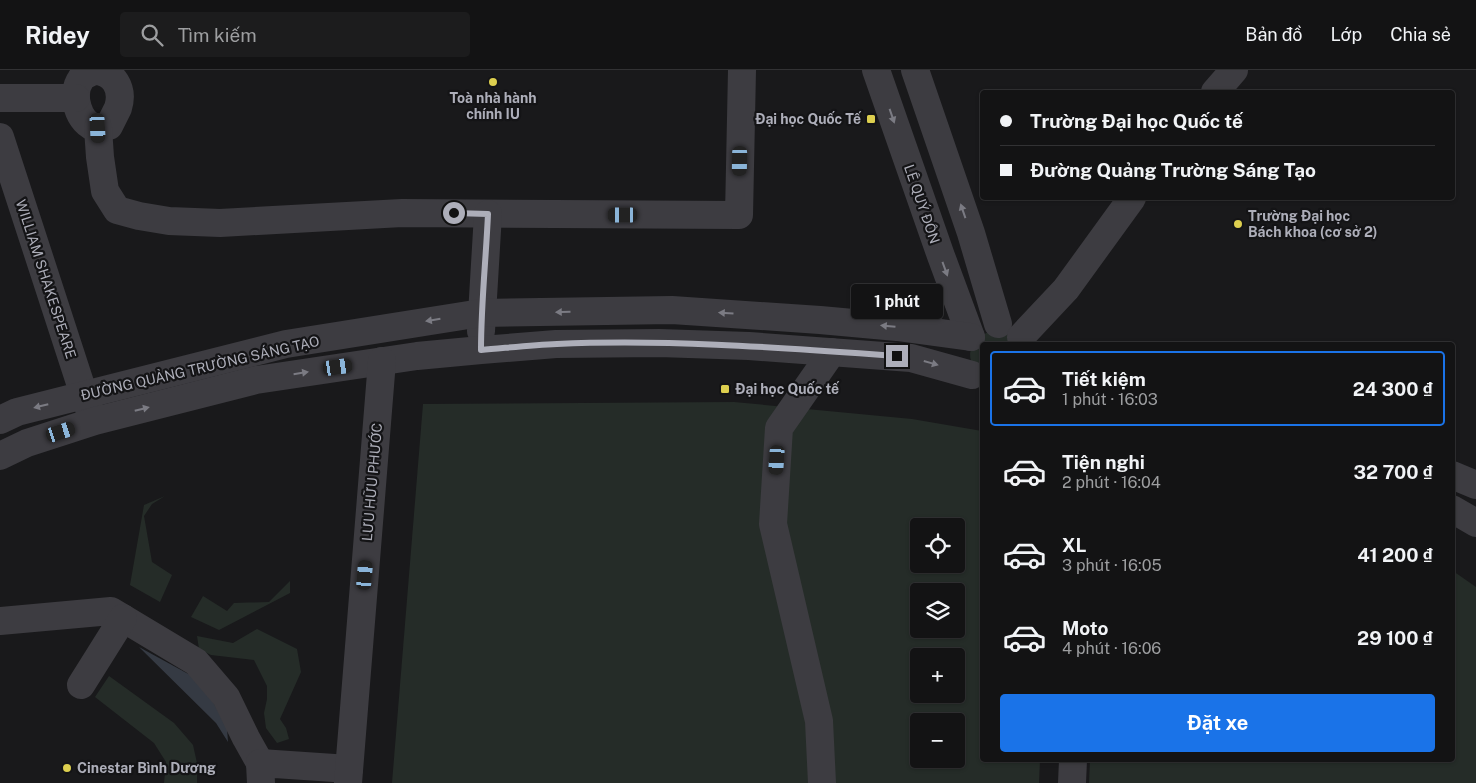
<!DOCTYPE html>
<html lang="vi">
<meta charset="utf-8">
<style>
body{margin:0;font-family:"Public Sans",sans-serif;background:#1c1c1d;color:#f1f3f6;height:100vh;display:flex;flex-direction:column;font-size:19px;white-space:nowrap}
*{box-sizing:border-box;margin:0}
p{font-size:16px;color:#9d9ea0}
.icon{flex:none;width:28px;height:28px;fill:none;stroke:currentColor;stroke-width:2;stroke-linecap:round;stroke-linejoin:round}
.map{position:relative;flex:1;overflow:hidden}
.drawer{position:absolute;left:980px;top:272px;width:475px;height:420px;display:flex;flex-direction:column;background:#131314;border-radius:5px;box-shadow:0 1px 4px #0004,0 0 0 1px #323234}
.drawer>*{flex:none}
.banner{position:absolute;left:980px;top:20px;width:475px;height:110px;border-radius:5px;box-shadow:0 1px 4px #0004,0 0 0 1px #323234;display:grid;align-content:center;height:110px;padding:0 20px;background:#131314}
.controls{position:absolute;left:910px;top:448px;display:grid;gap:10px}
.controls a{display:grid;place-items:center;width:55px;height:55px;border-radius:5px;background:#131314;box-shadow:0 1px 4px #0004,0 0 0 1px #323234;font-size:25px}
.end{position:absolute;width:22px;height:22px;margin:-11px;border:6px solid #adaeb9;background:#111;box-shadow:0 0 0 2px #111}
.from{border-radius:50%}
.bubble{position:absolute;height:35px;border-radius:5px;background:#131314;box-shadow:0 1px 4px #0004,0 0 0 1px #323234;font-size:16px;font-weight:700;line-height:35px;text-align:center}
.car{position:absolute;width:15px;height:30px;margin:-15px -8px;border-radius:6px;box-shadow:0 0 4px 1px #0007;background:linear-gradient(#222 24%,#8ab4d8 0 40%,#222 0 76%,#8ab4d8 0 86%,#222 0)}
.banner b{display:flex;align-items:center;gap:18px;height:48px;font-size:19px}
.banner b+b{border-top:1px solid #323234}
.banner i{width:12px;height:12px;background:#f1f3f6}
ul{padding:9px 0 0;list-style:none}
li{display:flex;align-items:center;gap:15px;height:75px;margin:0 10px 8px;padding:0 10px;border:2px solid transparent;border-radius:5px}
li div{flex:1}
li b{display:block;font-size:19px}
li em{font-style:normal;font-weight:700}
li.on{border-color:#1a73e8}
li>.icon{width:45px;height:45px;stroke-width:1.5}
.action{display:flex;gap:10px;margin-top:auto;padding:10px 20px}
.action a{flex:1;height:58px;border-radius:5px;background:#1a73e8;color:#fff;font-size:20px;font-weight:700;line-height:58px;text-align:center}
header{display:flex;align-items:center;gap:30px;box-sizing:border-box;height:70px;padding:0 25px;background:#131314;border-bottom:1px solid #323234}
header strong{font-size:24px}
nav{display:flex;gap:28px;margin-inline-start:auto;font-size:18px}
.search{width:350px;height:45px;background:#1c1c1d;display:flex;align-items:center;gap:12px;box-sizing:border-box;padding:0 18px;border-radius:5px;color:#9d9ea0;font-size:19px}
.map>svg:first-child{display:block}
</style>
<header>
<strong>Ridey</strong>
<div class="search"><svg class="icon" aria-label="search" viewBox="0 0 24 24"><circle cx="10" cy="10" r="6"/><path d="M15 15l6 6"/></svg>Tìm kiếm</div>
<nav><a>Bản đồ</a><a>Lớp</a><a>Chia sẻ</a></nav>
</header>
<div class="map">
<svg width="1476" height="713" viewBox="0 0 1476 713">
<rect width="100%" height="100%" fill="#19191b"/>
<!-- green -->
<g fill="#252c28" fill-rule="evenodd">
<path d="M991 261 1008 263 1019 275H982V306C979 302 975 297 972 293 965 279 979 265 991 261Z"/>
<path d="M734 332 912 349 982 361V690H1040L1039 713H392L423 334ZM919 456H956V494H919ZM919 521H956V559H919ZM919 586H956V624H919ZM919 651H956V689H919Z"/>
<path d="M165 426 152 434 144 446 152 492 172 505 160 532 130 515 144 435Z"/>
<path d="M1453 501 1476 517V713H1089L1090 690H1452Z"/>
<path d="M290 511V523L219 560 191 547 203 526 227 541 234 533 269 532Z"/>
<path d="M257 559 297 579 301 602 280 649 286 658 289 669 277 673 266 658 264 643 267 629V616L254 590 211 585 199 579 197 566 233 573Z"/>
<path d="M109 606 174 653 193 675 197 693V713H164L166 692 154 673 95 627Z"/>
</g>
<!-- water -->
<path fill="#353a43" d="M139 577 192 606 212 630 227 658 228 672 216 653Z"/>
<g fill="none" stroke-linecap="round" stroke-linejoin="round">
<!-- minor -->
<g stroke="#3d3c41" stroke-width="28">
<path d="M876 0 941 186 971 267"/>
<path d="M915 0 971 163 998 254"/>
<path d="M94 1C114 1 124 19 118 38 115 44 112 50 109 56 105 57 100 58 97 58 78 54 70 24 81 9 83 5 90 3 94 1Z"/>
<path d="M1215 22 1234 0"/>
<path d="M0 28H76"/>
<path d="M98 58 100 87 105 121 117 140 139 146 169 151 220 153 402 143 739 145 742 0"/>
<path d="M0 67 84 325 90 341"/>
<path d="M481 261 488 144"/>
<path d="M1021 267 1066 219 1132 128"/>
<path d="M0 350 17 342 286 274 481 243 672 240 820 250 897 257 971 267"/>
<path d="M0 386 27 373 95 351 256 310 417 286 481 280 556 274 659 273 749 276 911 288 972 305"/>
<path d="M1452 405 1476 415"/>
<path d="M1452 439 1476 453"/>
<path d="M0 551 111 541 196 592 226 627 246 668 260 693"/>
<path d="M81 615 123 548"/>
<path d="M261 713 260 693 349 699"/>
<path d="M348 713 382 291"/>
<path d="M822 713 819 651 773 454 779 358 832 282"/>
<path d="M1072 713 1073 690"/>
</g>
</g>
<!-- one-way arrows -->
<defs><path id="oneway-solid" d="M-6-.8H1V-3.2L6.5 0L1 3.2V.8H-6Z" transform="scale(1.25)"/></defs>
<g fill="#7b7b83">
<use href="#oneway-solid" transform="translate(892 46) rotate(71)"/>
<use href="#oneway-solid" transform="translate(963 141) rotate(-109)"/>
<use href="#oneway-solid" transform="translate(945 199) rotate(70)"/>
<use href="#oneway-solid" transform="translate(563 242) rotate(179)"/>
<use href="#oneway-solid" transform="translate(726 243) rotate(-177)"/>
<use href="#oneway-solid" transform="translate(433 250) rotate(171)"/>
<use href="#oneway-solid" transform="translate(888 256) rotate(-175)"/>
<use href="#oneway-solid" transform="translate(931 293) rotate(16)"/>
<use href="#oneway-solid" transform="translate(301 303) rotate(-9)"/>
<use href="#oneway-solid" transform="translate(41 336) rotate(166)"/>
<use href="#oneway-solid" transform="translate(142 339) rotate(-14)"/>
</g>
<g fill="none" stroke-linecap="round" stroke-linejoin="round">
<!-- route -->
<path stroke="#adaeb9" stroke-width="6" d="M454 143 488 144C486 189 481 234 481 280 506 278 531 275 557 274 670 269 784 278 897 286"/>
</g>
<!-- markers -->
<g fill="#ddcf4f" stroke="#141416" stroke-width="2">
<circle cx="493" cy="12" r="5"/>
<rect x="866" y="44" width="10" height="10" rx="2.5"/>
<circle cx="1238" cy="154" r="5"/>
<rect x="720" y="314" width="10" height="10" rx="2.5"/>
<circle cx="67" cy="698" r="5"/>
</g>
<g text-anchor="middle" stroke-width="4.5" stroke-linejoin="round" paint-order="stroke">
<!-- poi labels -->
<g font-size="14" font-weight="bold" fill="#adaeb9" stroke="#141416" text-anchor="start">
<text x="493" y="33" text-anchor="middle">Toà nhà hành<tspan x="493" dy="16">chính IU</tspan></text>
<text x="861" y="54" text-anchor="end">Đại học Quốc Tế</text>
<text x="1248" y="151">Trường Đại học<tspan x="1248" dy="16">Bách khoa (cơ sở 2)</tspan></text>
<text x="735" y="324">Đại học Quốc tế</text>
<text x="77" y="703">Cinestar Bình Dương</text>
</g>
<!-- street labels -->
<g font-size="14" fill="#adaeb9" stroke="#141416">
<text transform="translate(922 134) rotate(71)" y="5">LÊ QUÝ ĐÔN</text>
<text transform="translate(46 209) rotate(72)" y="5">WILLIAM SHAKESPEARE</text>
<text transform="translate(200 298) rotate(-13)" y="5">ĐƯỜNG QUẢNG TRƯỜNG SÁNG TẠO</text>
<text transform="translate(372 412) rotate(-85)" y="5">LƯU HỮU PHƯỚC</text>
</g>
</g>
</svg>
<div class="controls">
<a><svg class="icon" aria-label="locate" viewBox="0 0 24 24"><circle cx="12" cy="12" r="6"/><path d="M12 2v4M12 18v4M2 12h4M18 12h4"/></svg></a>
<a><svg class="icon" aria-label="layers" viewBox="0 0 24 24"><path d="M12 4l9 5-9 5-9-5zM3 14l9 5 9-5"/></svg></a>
<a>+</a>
<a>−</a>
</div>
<i class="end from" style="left:454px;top:143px"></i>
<i class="end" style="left:897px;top:286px"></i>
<div class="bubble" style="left:851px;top:214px;width:92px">1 phút</div>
<i class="car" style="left:98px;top:58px;rotate:177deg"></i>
<i class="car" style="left:740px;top:91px;rotate:181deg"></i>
<i class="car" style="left:623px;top:145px;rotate:270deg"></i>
<i class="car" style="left:338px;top:297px;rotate:82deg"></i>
<i class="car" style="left:61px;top:362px;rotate:72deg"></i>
<i class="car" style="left:777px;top:390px;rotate:184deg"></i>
<i class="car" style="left:365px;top:505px;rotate:5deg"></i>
<div class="banner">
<b><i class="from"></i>Trường Đại học Quốc tế</b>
<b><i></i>Đường Quảng Trường Sáng Tạo</b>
</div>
<section class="drawer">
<ul>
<li class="on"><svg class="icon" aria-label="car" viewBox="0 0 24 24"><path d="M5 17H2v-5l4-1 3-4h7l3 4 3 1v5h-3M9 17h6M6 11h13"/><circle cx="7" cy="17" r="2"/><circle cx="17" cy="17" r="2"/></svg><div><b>Tiết kiệm</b><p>1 phút · 16:03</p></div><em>24 300 ₫</em></li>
<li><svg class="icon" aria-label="car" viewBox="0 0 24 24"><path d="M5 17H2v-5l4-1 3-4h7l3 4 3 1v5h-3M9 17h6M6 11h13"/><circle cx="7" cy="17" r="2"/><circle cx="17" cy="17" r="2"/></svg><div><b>Tiện nghi</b><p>2 phút · 16:04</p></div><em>32 700 ₫</em></li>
<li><svg class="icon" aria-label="car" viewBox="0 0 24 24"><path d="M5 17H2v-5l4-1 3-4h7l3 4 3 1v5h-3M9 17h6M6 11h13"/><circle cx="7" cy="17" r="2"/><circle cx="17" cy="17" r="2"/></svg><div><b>XL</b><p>3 phút · 16:05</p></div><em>41 200 ₫</em></li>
<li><svg class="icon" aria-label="car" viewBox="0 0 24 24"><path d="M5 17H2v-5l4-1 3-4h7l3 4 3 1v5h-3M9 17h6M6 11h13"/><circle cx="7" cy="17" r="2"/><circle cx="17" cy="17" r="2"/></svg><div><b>Moto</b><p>4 phút · 16:06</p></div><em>29 100 ₫</em></li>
</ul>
<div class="action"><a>Đặt xe</a></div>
</section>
</div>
